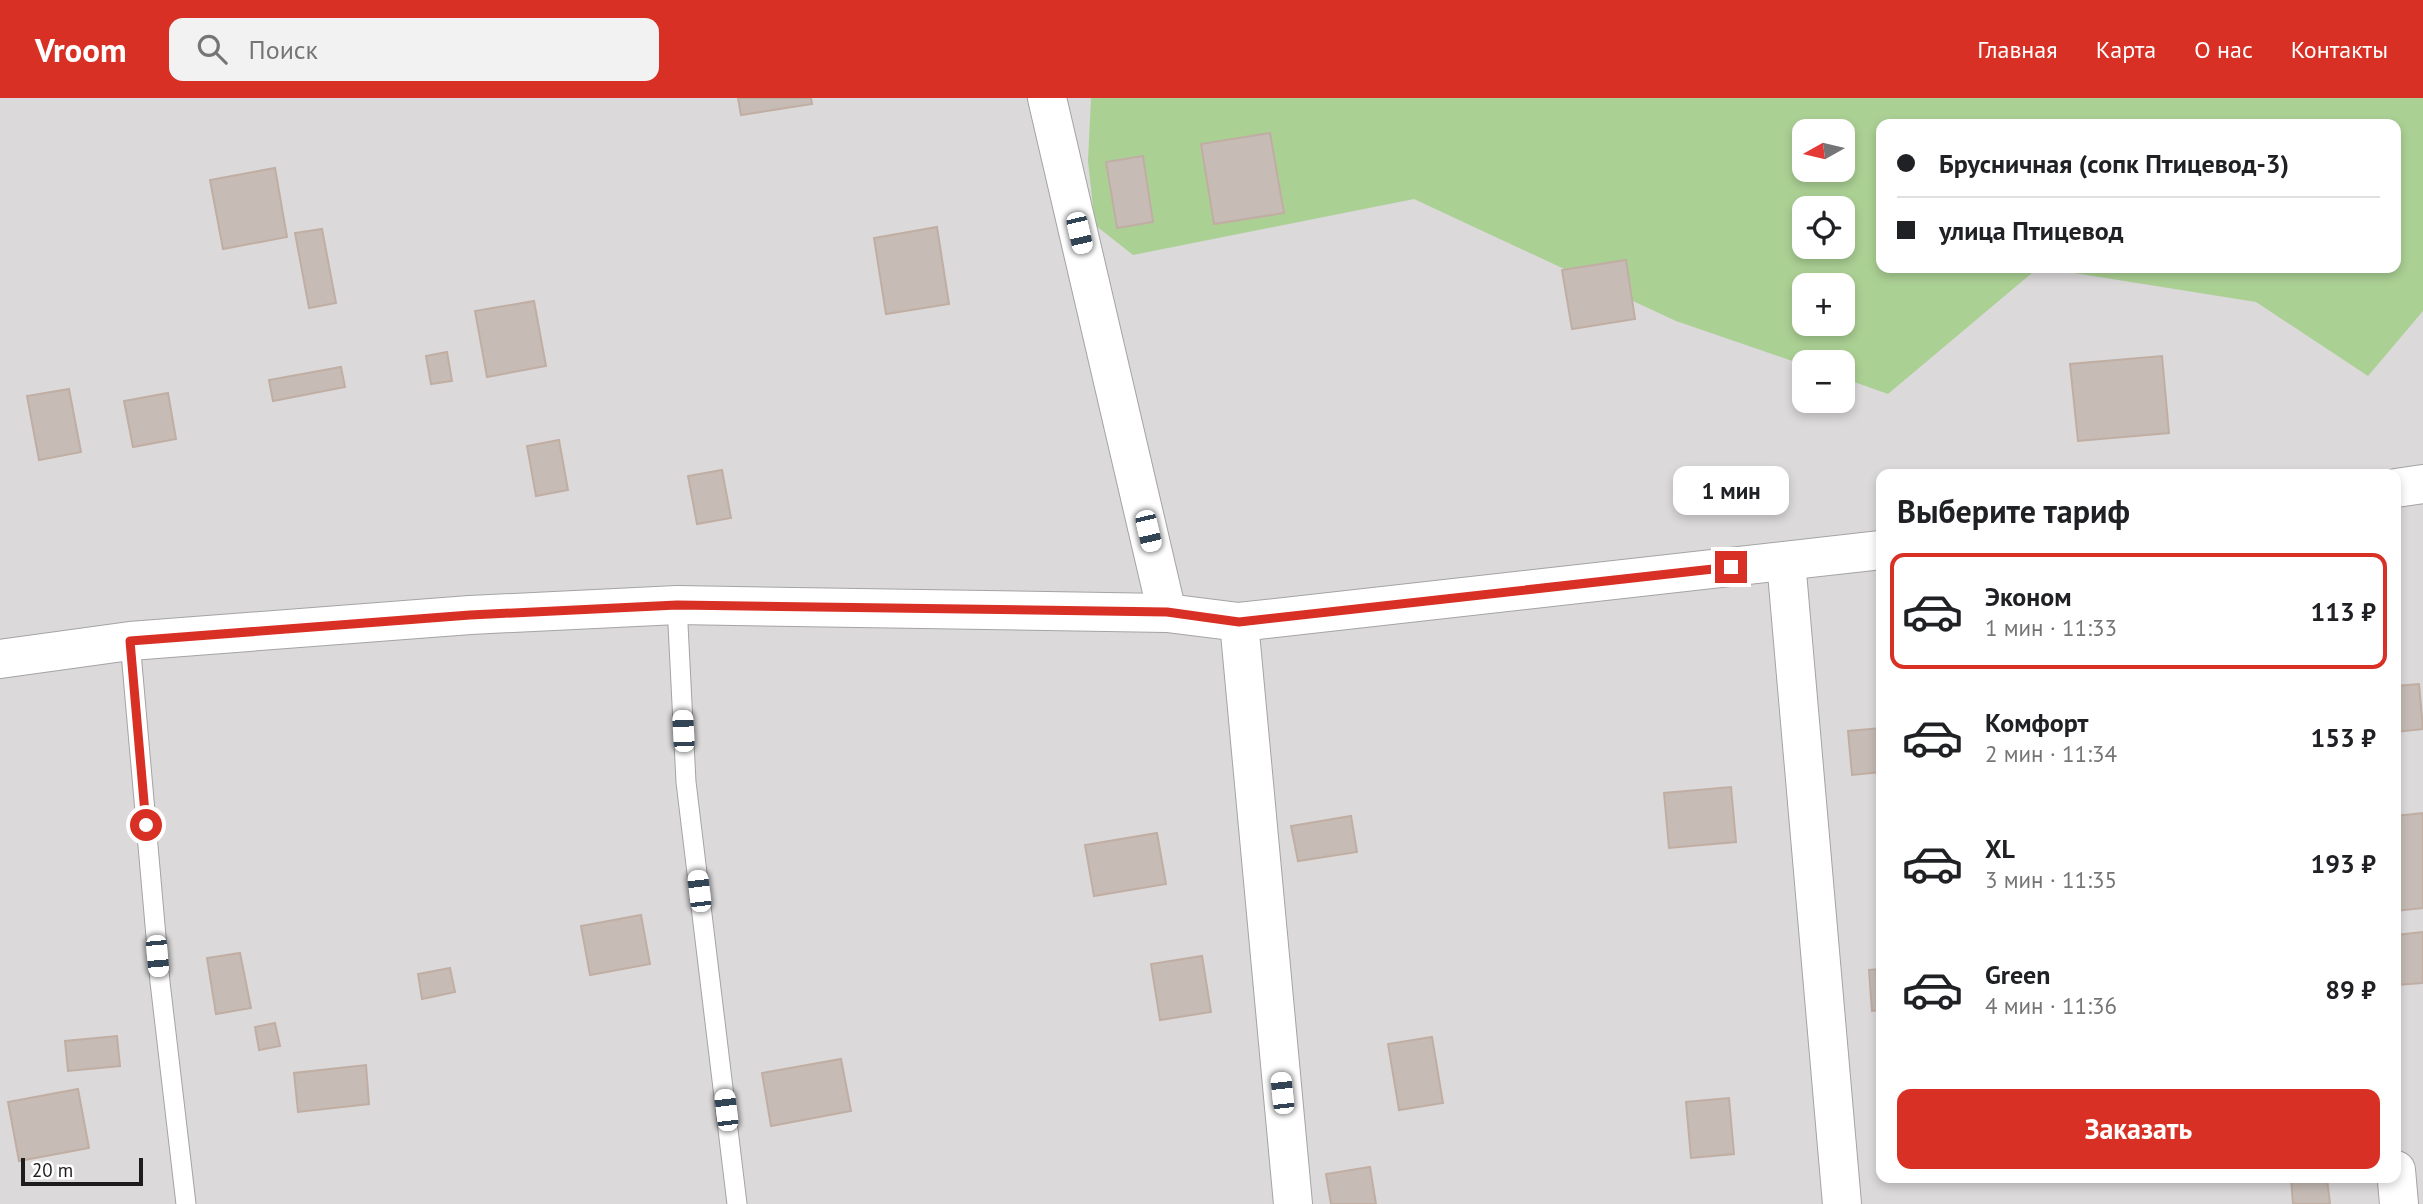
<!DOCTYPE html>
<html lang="ru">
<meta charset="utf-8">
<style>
body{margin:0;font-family:"PT Sans",sans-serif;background:#f2f2f2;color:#202124;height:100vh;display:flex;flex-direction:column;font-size:26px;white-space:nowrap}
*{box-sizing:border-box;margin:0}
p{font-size:23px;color:#757577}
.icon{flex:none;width:38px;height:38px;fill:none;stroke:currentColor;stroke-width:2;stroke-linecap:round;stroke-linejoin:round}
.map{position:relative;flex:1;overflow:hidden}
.details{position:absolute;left:1876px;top:371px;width:525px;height:714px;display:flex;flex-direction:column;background:#fff;border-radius:14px;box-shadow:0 4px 10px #0003}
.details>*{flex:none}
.banner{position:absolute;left:1876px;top:21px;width:525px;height:154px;border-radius:14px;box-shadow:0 4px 10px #0003;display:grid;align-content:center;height:154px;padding:0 21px;background:#fff}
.needle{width:46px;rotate:262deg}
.controls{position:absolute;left:1792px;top:21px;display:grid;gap:14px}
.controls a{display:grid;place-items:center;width:63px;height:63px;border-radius:14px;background:#fff;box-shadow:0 4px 10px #0003;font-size:35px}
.scale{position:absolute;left:21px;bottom:18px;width:122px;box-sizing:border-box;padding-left:7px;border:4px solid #1d1d1d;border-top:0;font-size:19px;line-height:24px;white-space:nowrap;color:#1d1d1d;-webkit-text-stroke:5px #fff;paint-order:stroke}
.end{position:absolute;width:32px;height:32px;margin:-16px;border:9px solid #d93025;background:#fff;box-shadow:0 0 0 4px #fff}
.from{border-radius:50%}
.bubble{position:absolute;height:49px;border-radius:14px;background:#fff;box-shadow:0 4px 10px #0003;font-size:23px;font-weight:800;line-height:49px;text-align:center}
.car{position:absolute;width:21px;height:42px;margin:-21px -10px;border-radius:9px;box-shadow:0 0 5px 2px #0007;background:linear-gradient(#fff 24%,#345 0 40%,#fff 0 76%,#345 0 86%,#fff 0)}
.banner b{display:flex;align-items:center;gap:24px;height:66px;font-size:26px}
.banner b+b{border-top:2px solid #e0e0e0}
.banner i{width:18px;height:18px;background:#202124}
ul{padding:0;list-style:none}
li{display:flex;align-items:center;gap:21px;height:116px;margin:0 14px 10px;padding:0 7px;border:4px solid transparent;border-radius:14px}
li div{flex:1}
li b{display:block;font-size:26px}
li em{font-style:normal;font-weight:800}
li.on{border-color:#d93025}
li>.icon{width:63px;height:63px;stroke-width:1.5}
h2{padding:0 21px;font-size:32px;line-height:84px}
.button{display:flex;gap:14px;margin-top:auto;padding:14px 21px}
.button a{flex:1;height:80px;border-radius:14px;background:#d93025;color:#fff;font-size:28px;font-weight:800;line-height:80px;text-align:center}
header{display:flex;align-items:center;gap:42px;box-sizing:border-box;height:98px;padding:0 35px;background:#d93025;color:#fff}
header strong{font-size:33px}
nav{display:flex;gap:38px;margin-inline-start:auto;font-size:24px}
.search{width:490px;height:63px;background:#f2f2f2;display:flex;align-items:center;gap:18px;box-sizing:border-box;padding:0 24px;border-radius:14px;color:#757577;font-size:26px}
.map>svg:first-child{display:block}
</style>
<header>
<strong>Vroom</strong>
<div class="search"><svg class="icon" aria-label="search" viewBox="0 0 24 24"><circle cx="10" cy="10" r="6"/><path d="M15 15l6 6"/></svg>Поиск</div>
<nav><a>Главная</a><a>Карта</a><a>О нас</a><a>Контакты</a></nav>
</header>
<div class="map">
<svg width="2423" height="1106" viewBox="0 0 2423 1106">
<rect width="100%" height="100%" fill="#efe9e2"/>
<!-- residential -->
<path fill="#dbd9da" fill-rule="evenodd" d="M0 0H2423V1106H0ZM1881 26H2396V170H1881ZM1804 33H1843V72H1804ZM1804 110H1843V149H1804ZM1804 187H1843V226H1804ZM1804 264H1843V303H1804ZM1881 376H2396V1080H1881Z"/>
<!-- forest -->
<path fill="#abd094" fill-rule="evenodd" d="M1091 0H2423V213L2368 278 2256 204 2043 170H2396V26H1881V170H2038L1888 296 1843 280V264H1804V267L1676 223 1414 101 1133 157 1095 127 1088 63ZM1804 33H1843V72H1804ZM1804 110H1843V149H1804ZM1804 187H1843V226H1804Z"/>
<!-- building -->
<g fill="#c6bbb5" stroke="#c1aea3" stroke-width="2">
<path d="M738 0H811L812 6 741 17Z"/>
<path d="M1270 35 1284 115 1214 126 1201 46Z"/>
<path d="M1143 58 1153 124 1117 130 1106 64Z"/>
<path d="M275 70 287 139 223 151 210 82Z"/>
<path d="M937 129 949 206 886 216 874 140Z"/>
<path d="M322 131 336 205 309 210 295 135Z"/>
<path d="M1626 162 1635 221 1572 231 1562 172Z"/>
<path d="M534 203 546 268 487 279 475 213Z"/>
<path d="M447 254 452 283 431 286 426 258Z"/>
<path d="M2162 258 2169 335 2078 343 2070 266Z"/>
<path d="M341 269 345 289 273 303 269 282Z"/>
<path d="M69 291 81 354 39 362 27 298Z"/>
<path d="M168 295 176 341 133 349 124 303Z"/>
<path d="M559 342 568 392 536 398 527 348Z"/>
<path d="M722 372 731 420 697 426 688 378Z"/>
<path d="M2419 586 2423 631 2396 634V588Z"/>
<path d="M1881 630V674L1852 677 1848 633Z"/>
<path d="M1731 689 1736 744 1669 750 1664 695Z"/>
<path d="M2423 715V810L2396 813V718Z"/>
<path d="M1351 718 1357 754 1298 763 1291 728Z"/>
<path d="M1157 735 1166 786 1094 798 1085 747Z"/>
<path d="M641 817 650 866 590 877 581 828Z"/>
<path d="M2423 834V885L2396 887V837Z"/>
<path d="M240 855 251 910 216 916 207 860Z"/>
<path d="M1202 858 1211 914 1160 922 1151 866Z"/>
<path d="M450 870 455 894 422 901 418 876Z"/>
<path d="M1881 871V912L1872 913 1869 872Z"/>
<path d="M275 925 280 948 259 952 255 929Z"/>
<path d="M117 938 120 968 68 973 65 943Z"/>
<path d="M1432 939 1443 1005 1399 1012 1388 946Z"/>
<path d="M841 961 851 1013 771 1028 762 975Z"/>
<path d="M366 967 369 1006 298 1014 294 975Z"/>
<path d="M78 991 89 1050 19 1063 8 1004Z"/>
<path d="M1729 1000 1734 1056 1691 1060 1686 1004Z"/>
<path d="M1370 1069 1376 1106H1331L1326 1076Z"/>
<path d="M2291 1080H2327L2330 1106H2293Z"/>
</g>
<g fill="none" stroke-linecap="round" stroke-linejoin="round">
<!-- service casing -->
<g stroke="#a4a4a4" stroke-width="21">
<g id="service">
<path d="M677 507 686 684 737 1106"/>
<path d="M130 543 160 884 186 1106"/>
</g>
</g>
<!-- minor casing -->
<g stroke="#a4a4a4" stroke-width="40">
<g id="minor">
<path d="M1047 0 1167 515"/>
<path d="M2396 390 2423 386"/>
<path d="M1786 463 1842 1106"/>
<path d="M1239 524 1293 1106"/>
<path d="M0 561 130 543 470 517 677 507 1167 515 1239 524 1881 452"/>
<path d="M2396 1072 2399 1106"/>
</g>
</g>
<!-- service -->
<use href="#service" stroke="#fff" stroke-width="19"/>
<!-- minor -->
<use href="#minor" stroke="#fff" stroke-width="38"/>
</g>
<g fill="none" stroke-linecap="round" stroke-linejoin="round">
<!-- route -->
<path stroke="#d93025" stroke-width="9" d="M146 727 130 543 470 517 677 507 1167 514 1239 524 1731 469"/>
</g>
</svg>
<div class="controls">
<a><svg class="needle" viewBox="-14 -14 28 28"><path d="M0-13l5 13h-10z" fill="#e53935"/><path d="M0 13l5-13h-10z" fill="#757577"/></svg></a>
<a><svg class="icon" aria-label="locate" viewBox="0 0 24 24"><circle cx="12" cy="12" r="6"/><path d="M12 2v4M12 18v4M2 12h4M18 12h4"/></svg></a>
<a>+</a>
<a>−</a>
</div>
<div class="scale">20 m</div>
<i class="end from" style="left:146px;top:727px"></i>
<i class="end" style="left:1731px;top:469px"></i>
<div class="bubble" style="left:1673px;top:368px;width:116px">1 мин</div>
<i class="car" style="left:1079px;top:135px;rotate:167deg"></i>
<i class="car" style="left:1148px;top:433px;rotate:167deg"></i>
<i class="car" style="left:683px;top:633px;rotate:357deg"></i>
<i class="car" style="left:699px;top:793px;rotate:353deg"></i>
<i class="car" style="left:157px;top:858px;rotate:175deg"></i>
<i class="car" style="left:1282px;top:995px;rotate:354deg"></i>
<i class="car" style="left:726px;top:1012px;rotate:353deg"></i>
<div class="banner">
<b><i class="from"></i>Брусничная (сопк Птицевод-3)</b>
<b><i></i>улица Птицевод</b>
</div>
<section class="details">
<h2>Выберите тариф</h2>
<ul>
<li class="on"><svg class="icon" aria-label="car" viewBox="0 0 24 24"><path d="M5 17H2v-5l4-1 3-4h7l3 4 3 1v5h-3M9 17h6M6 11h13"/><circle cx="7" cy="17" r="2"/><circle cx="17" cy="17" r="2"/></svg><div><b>Эконом</b><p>1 мин · 11:33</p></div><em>113 ₽</em></li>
<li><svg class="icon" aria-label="car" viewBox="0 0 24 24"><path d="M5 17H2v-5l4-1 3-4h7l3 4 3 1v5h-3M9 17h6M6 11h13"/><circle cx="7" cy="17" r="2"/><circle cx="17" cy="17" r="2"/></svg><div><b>Комфорт</b><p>2 мин · 11:34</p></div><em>153 ₽</em></li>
<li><svg class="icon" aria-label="car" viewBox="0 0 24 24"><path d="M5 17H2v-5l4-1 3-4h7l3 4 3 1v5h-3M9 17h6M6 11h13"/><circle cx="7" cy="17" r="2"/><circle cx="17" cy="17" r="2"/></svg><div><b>XL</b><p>3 мин · 11:35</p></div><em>193 ₽</em></li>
<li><svg class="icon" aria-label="car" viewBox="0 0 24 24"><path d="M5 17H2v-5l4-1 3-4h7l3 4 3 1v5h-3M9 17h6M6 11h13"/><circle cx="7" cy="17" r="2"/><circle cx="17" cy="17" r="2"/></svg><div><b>Green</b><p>4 мин · 11:36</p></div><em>89 ₽</em></li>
</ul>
<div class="button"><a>Заказать</a></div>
</section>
</div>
